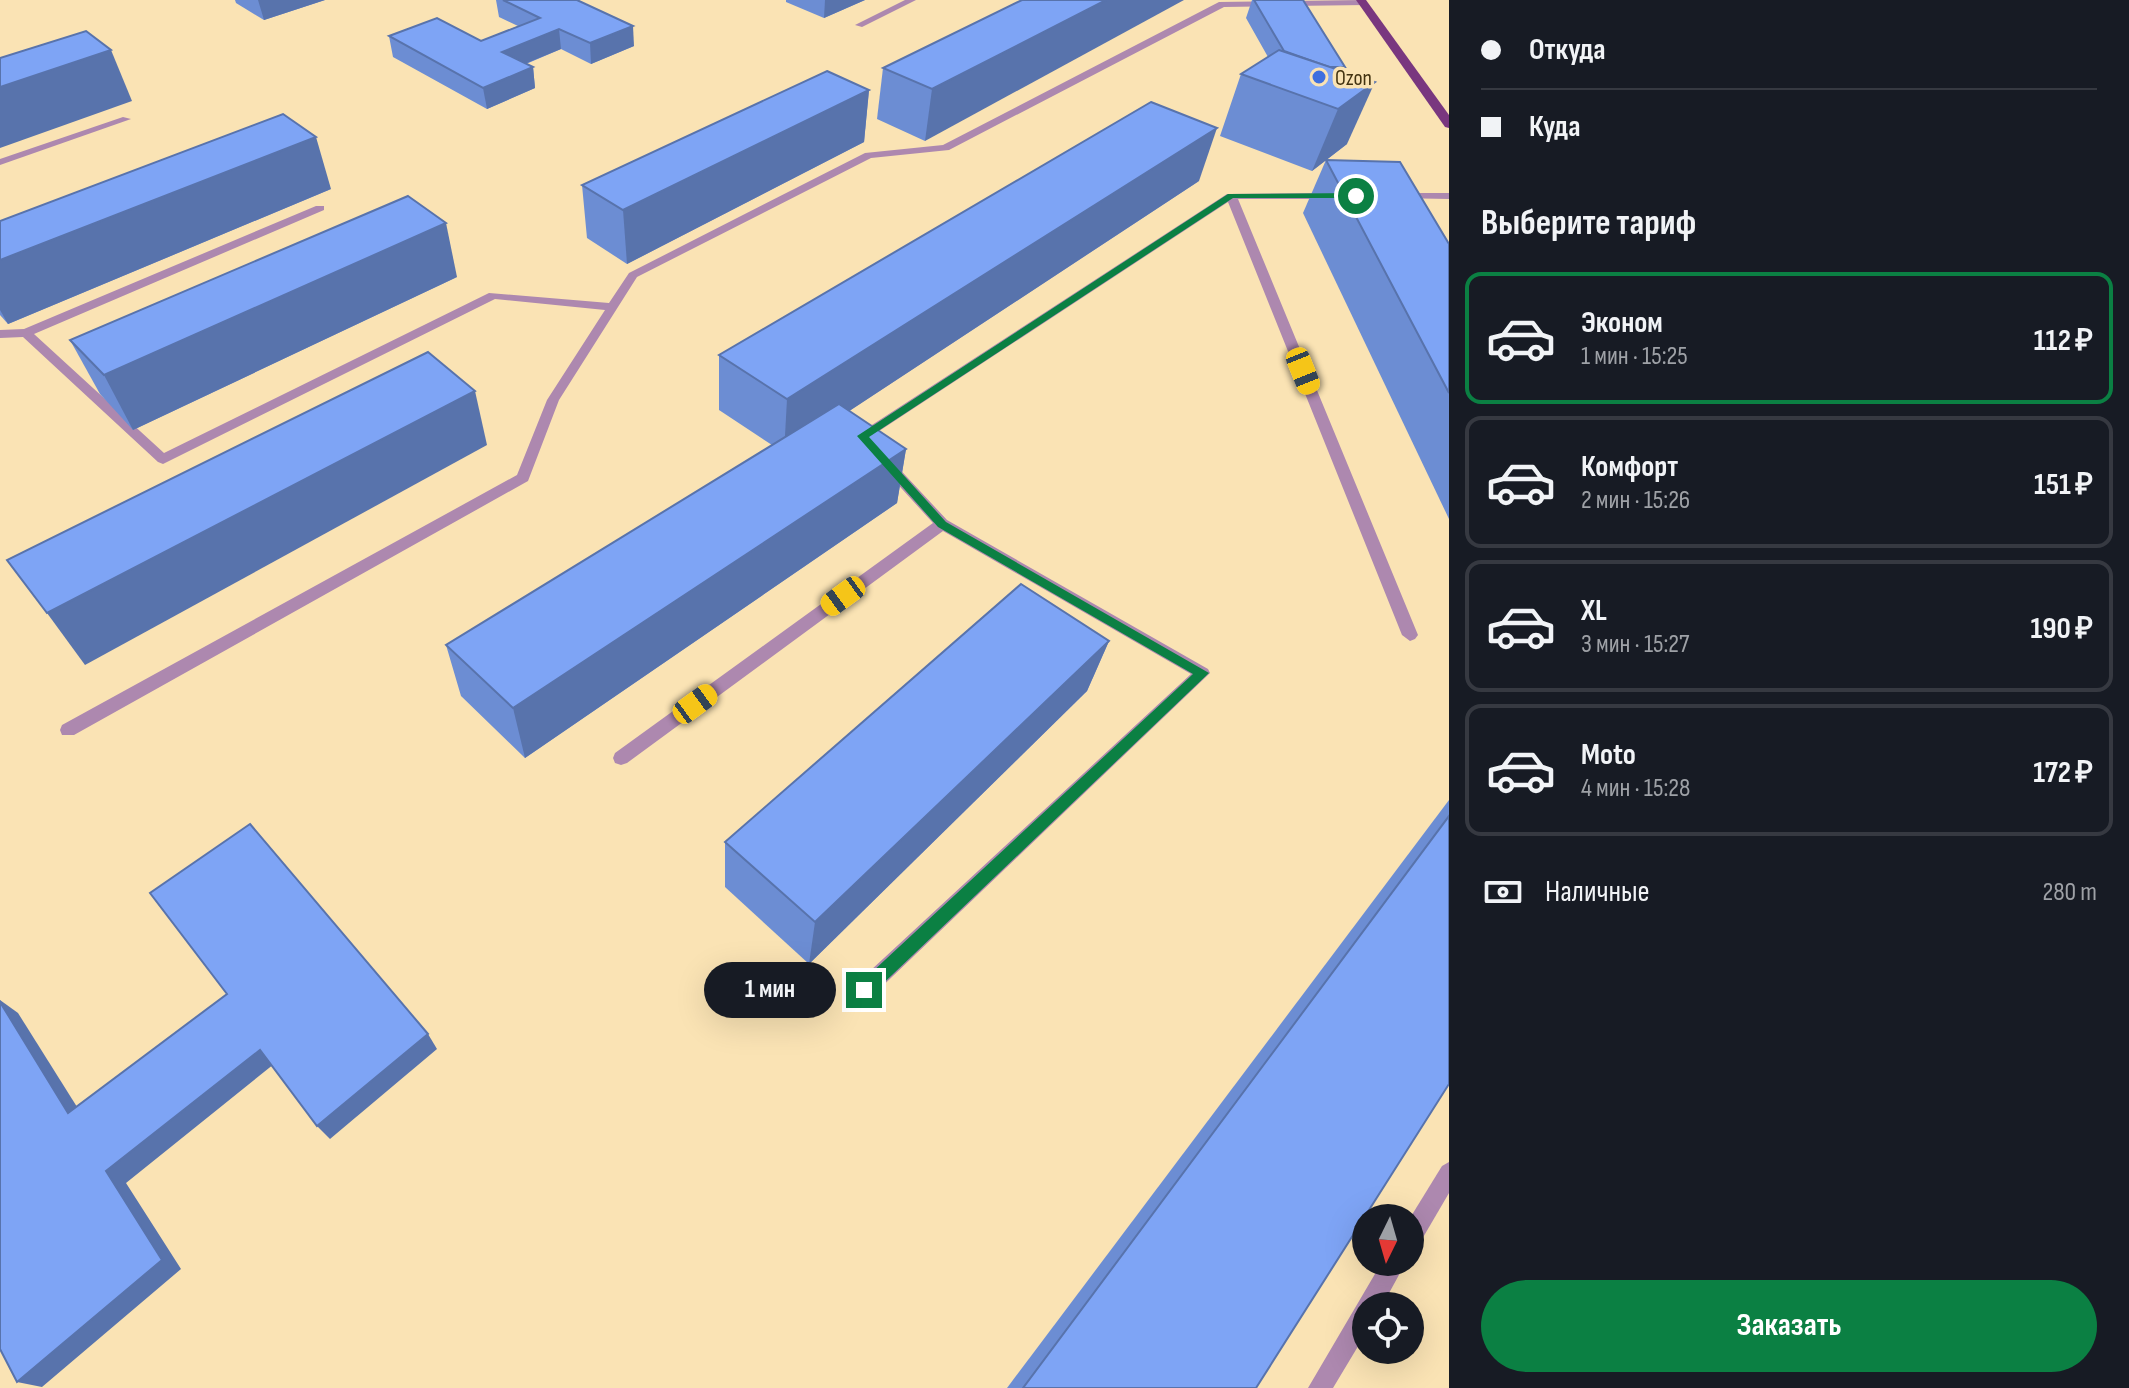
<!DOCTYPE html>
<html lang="ru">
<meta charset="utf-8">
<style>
body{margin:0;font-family:"Sofia Sans Condensed",sans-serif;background:#242831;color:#f1f3f6;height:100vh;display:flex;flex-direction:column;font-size:30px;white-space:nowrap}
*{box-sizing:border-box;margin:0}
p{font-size:26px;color:#9ea1a6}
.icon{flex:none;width:44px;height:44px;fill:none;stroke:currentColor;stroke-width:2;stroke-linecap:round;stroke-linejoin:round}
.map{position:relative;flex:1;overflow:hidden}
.side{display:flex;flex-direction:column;background:#171b24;width:680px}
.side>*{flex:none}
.hud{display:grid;align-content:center;height:176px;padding:0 32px;background:#171b24}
.needle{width:52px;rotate:185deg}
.tools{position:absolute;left:1352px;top:1204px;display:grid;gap:16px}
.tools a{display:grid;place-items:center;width:72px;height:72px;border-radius:50%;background:#171b24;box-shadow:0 8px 32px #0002;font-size:40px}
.end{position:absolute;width:36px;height:36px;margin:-18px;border:10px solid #0b8043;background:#fff;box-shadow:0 0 0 4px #fff}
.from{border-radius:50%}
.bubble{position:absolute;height:56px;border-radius:28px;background:#171b24;box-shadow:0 8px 32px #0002;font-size:26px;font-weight:700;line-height:56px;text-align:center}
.car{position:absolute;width:24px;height:48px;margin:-24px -12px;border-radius:10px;box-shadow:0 0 6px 2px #0007;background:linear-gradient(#f5c518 24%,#345 0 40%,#f5c518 0 76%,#345 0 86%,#f5c518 0)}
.hud b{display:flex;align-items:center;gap:28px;height:76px;font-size:30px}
.hud b+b{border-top:2px solid #363941}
.hud i{width:20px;height:20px;background:#f1f3f6}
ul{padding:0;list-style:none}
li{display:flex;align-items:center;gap:24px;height:132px;margin:0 16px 12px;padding:0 16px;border:4px solid #363941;border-radius:16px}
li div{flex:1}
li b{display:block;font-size:30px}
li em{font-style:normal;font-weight:700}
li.active{border-color:#0b8043}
li>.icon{width:72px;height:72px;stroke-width:1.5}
h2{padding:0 32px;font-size:36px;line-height:96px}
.pay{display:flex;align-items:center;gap:20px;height:88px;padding:0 32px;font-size:30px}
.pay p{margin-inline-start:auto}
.cta{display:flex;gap:16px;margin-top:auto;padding:16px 32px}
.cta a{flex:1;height:92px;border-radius:48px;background:#0b8043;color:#fff;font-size:32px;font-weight:700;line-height:92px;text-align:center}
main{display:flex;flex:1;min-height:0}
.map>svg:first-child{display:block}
</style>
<main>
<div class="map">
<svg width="1449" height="1388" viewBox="0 0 1449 1388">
<rect width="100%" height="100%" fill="#fae3b4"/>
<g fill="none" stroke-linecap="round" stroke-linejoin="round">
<!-- service -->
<g fill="#ad88af" fill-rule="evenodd">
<path d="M905 0H916L862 27 855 25Z"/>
<path d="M1363 0 1366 1V5L1224 7 949 150 871 158 637 277 559 400 528 481 74 735H62L60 730 62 725 517 475 547 400 605 310 495 299 163 464 158 462 23 337 0 338V330L24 329 316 206H324V210L34 334 164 453 489 293 609 303 629 273 865 153 943 145 1219 2Z"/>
<path d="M123 117 131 119 0 165V159Z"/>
<path d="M1399 193H1449V199L1395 198V194Z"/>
<path d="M1227 194 1331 193 1336 196 1331 199H1238L1418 635 1415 639 1410 641 1402 635 1228 202 870 437 873 441 871 444H861L855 436Z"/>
<path d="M887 459 892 461 947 520 1208 669 1210 673 871 997 864 999 857 997 854 990 857 983 1191 674 943 531 627 763 621 765 615 763 613 758 615 753 933 523 882 467 880 464Z"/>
<path d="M1449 1162V1193L1418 1246 1410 1249V1218L1442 1166Z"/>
<path d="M1382 1262H1406L1382 1306H1366V1333L1333 1388H1308Z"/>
</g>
<!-- primary -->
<path fill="#79377f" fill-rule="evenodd" d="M1356 0H1366L1449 115V128L1445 127Z"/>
</g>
<!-- wall -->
<g fill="#6c8dd3">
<path d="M235 0H325L264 20 236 3Z"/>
<path d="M496 0H577L634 46 591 64 561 49 526 64 533 67 535 88 487 109 393 57 389 36 481 41 518 26 499 17Z"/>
<path d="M786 0H865L824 18 786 2Z"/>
<path d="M1022 0 925 141 877 119 883 68Z"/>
<path d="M1252 0H1303L1345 67 1343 72 1347 144 1312 171 1220 136 1241 74 1268 57 1246 18Z"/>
<path d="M869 90 864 142 627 264 587 238 582 185Z"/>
<path d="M1326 160 1449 244V519L1303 213Z"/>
<path d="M1199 181 849 411 906 449 897 503 525 758 461 696 446 645 772 445 719 410V355Z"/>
<path d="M331 189 8 324 0 315V221Z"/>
<path d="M457 277 133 430 100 394 70 340Z"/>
<path d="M1109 641 1087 691 809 964 725 887V842Z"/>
<path d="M1449 800V1084L1256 1388H1007Z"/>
</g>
<!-- shaded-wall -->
<g fill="#5873ac">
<path d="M258 0H325L264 20Z"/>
<path d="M825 0H865L824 18Z"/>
<path d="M1106 0H1184L925 141 932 89Z"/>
<path d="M633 26 634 46 591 64 590 43Z"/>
<path d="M559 29 561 49 505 72 502 52Z"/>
<path d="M111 50 132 101 0 148V87Z"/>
<path d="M533 67 535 88 487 109 483 88Z"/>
<path d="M1375 82 1347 144 1312 171 1338 109Z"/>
<path d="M869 90 864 142 627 264 623 210Z"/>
<path d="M1217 128 1199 181 784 454 787 399Z"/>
<path d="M316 137 331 189 8 324 0 310V260Z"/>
<path d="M446 223 457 277 133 430 104 375Z"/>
<path d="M475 391 487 445 85 665 47 613Z"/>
<path d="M906 449 897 503 525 758 513 708Z"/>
<path d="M1109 641 1087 691 809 964 815 922Z"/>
<path d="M0 1000 18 1013 89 1126 68 1113 0 1002Z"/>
<path d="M428 1034 437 1049 330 1139 317 1126Z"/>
<path d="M260 1050 274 1064 126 1183 181 1269 42 1387 17 1382 106 1171Z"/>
</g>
<!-- building -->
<g fill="#7ea4f5" stroke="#5873ac" stroke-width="2">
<path d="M503 0H577L633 26 590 43 559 29 502 52 533 67 483 88 389 36 437 18 481 41 540 18Z"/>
<path d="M1022 0H1106L932 89 883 68Z"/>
<path d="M1254 0H1303L1345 67H1329L1284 51Z"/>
<path d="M86 31 111 50 0 87V58Z"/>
<path d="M1279 50 1375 82 1338 109 1241 74Z"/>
<path d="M827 71 869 90 623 210 582 185Z"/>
<path d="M1151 102 1217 128 787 399 719 355Z"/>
<path d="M283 114 316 137 0 260V221Z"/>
<path d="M1326 160 1400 162 1449 244V393Z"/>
<path d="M408 196 446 223 104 375 70 340Z"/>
<path d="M428 352 475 391 47 613 7 560Z"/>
<path d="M839 404 906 449 513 708 446 645Z"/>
<path d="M1021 584 1109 641 815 922 725 842Z"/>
<path d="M1449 816V1084L1256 1388H1023Z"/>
<path d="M250 824 428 1034 317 1126 260 1050 106 1171 162 1260 17 1382 0 1349V1002L68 1113 227 994 150 893Z"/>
</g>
<!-- route -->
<path fill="#0b8043" d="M1356 193 1359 198H1233L869 437 946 522 1209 673 870 996H858V985L1193 674 938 527 857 436 1228 194Z"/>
<!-- markers -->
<circle fill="#3e6fdf" stroke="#fae3b4" stroke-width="3" cx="1319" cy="77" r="8"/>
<g text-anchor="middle" stroke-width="7" stroke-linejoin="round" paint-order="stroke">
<!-- far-poi labels -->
<g font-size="22" fill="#423210" stroke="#fae3b4" text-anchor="start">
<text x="1335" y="85">Ozon</text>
</g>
</g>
</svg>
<div class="tools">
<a><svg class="needle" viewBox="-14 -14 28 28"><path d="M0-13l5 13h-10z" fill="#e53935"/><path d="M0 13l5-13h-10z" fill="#9ea1a6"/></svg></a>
<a><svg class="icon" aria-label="locate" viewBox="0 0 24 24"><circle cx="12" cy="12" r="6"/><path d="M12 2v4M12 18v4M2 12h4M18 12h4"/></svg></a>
</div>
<i class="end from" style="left:1356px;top:196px"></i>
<i class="end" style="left:864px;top:990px"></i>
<div class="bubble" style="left:704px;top:962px;width:132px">1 мин</div>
<i class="car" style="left:1303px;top:371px;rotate:158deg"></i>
<i class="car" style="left:843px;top:596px;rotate:234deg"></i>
<i class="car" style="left:695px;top:704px;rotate:54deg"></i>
</div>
<section class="side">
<div class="hud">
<b><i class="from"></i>Откуда</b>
<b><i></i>Куда</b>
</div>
<h2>Выберите тариф</h2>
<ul>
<li class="active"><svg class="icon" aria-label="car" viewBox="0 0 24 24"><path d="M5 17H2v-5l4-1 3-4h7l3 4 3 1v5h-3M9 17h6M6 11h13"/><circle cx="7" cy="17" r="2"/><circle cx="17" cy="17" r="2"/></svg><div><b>Эконом</b><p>1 мин · 15:25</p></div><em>112 ₽</em></li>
<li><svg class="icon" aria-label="car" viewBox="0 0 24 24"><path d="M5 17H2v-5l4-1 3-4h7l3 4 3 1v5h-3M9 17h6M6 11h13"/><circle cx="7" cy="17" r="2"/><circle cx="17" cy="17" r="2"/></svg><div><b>Комфорт</b><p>2 мин · 15:26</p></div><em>151 ₽</em></li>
<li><svg class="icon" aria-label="car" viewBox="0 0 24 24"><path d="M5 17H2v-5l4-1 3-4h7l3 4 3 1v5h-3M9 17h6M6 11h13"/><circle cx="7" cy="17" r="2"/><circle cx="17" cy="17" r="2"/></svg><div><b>XL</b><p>3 мин · 15:27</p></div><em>190 ₽</em></li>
<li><svg class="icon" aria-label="car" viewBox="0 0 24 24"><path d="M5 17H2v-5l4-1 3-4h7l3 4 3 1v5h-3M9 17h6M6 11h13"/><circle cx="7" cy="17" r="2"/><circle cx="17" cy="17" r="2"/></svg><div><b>Moto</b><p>4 мин · 15:28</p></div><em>172 ₽</em></li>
</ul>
<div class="pay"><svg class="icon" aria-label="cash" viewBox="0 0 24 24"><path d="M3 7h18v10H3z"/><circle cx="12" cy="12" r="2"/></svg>Наличные<p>280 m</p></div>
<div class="cta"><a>Заказать</a></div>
</section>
</main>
